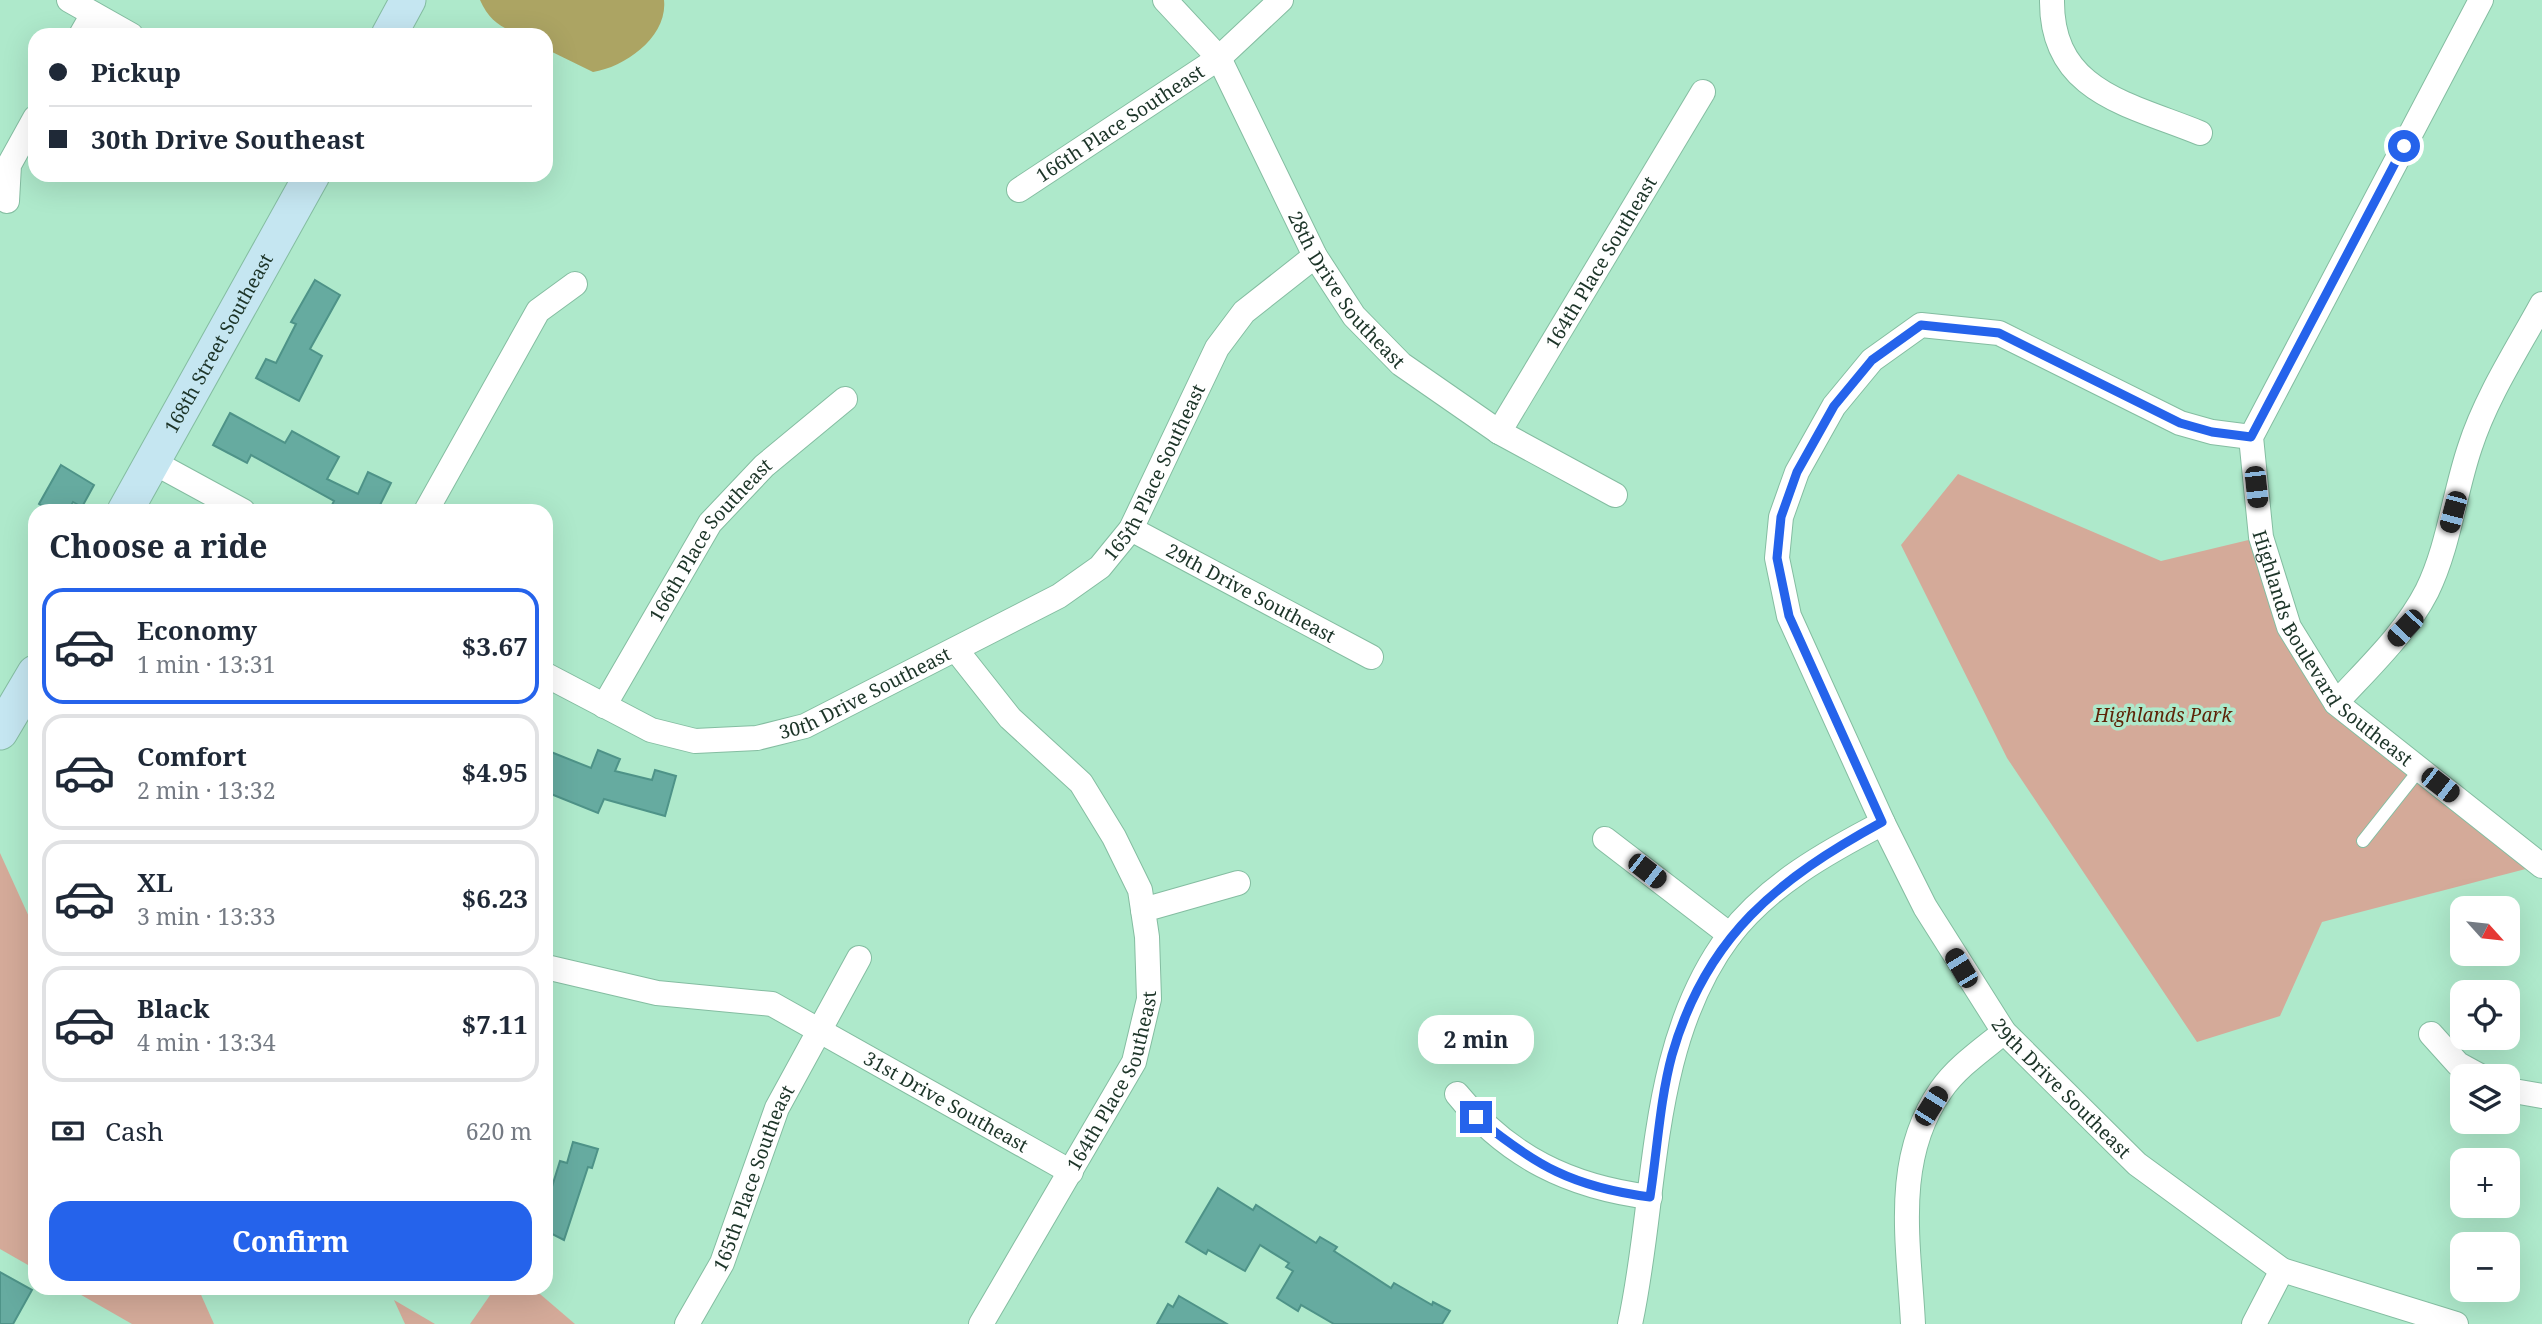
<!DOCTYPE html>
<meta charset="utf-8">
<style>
body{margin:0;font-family:"Noto Serif",serif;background:#f6f6f7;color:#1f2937;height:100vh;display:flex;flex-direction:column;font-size:26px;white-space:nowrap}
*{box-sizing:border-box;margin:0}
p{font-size:23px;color:#747a83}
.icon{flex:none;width:38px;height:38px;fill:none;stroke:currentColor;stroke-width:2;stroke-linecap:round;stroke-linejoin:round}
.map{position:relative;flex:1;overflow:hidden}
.panel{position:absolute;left:28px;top:504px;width:525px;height:791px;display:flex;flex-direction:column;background:#fff;border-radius:21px;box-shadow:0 7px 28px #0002}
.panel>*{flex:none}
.guide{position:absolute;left:28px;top:28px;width:525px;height:154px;border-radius:21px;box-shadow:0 7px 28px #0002;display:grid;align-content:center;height:154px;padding:0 21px;background:#fff}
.needle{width:46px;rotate:117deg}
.controls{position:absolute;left:2450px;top:896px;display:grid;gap:14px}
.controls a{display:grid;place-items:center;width:70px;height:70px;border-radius:14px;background:#fff;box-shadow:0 7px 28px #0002;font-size:35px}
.end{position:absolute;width:32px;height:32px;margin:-16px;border:9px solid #2563eb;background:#fff;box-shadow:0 0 0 4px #fff}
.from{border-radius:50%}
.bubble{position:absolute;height:49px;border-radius:21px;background:#fff;box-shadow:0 7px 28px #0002;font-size:23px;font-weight:700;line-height:49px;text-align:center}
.car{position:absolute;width:21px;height:42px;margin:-21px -10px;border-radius:9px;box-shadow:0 0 5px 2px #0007;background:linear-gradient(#222 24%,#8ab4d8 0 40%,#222 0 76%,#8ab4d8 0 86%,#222 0)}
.guide b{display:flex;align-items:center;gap:24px;height:66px;font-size:26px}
.guide b+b{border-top:2px solid #e0e1e3}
.guide i{width:18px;height:18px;background:#1f2937}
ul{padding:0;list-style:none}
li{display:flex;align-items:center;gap:21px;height:116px;margin:0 14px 10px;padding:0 7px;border:4px solid #e0e1e3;border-radius:21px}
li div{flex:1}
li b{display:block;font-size:26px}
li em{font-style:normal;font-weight:700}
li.selected{border-color:#2563eb}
li>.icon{width:63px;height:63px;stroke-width:1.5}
h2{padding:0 21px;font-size:32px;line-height:84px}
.pay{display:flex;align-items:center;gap:18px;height:77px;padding:0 21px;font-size:26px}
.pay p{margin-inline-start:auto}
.cta{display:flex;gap:14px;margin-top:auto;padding:14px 21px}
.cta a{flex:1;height:80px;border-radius:21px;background:#2563eb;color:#fff;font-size:28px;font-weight:700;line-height:80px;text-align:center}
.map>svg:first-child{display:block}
</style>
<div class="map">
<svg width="2542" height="1324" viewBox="0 0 2542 1324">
<rect width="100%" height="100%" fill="#aee9cb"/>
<!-- green -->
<g fill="#d4aa99">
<path d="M1958 474 2161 561 2261 537 2336 703 2541 865 2322 922 2280 1016 2197 1042 2007 758 1901 545Z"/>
<path d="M0 853 35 930V1269L0 1249Z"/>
<path d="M69 1288H198L214 1324H132Z"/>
<path d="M495 1288H533L575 1324H470Z"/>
<path d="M394 1300 435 1324H405Z"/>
</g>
<!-- water -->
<path fill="#aca463" d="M480 0H664C668 36 626 67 593 72L546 49V35C516 35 493 30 480 0Z"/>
<!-- building -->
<g fill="#66aba0" stroke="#4e9388" stroke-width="2">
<path d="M315 280 340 295 310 349 322 356 299 401 256 378 266 359 276 363 296 324 291 322Z"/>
<path d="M230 413 285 443 292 431 339 457 327 479 358 494 368 472 391 483 380 505 392 511H344L332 505 334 501 251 455 247 463 213 445Z"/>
<path d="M61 465 94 485 82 507 73 502 68 511H51L39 504Z"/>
<path d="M546 750 591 768 598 750 620 759 615 771 652 780 655 770 676 776 665 816 604 799 598 813 546 792Z"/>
<path d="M573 1142 598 1149 592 1168 588 1167 564 1240 546 1231V1206L560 1161 567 1163Z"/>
<path d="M1218 1188 1253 1210 1256 1205 1316 1243 1320 1237 1337 1247 1334 1251 1391 1288 1394 1283 1432 1305 1433 1302 1450 1311 1442 1324H1334L1301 1305 1298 1311 1277 1298 1293 1271 1286 1267 1289 1263 1260 1245 1245 1271 1208 1250 1206 1254 1186 1242Z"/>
<path d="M0 1272 32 1290 13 1324H0Z"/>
<path d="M1179 1296 1227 1324H1157L1168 1304 1173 1307Z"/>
</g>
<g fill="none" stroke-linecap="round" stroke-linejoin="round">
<!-- lane casing -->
<g stroke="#84bda1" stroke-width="14">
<path id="lane" d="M2363 841 2420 769"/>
</g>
<!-- street casing -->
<g stroke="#84bda1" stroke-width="26">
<g id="street">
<path d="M69 0 131 35"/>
<path id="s1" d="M1165 0 1219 58 1315 256 1354 316 1401 364 1499 432 1615 495"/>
<path d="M2052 0C2051 92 2129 104 2200 133"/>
<path id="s2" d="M2481 0 2251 437 2261 537 2289 627 2336 703 2542 866"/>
<path d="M81 35 93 14"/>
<path id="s3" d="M1019 190 1219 58 1281 0"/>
<path d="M7 201 9 165 35 118"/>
<path id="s4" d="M1499 432 1703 92"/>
<path id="s5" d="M2251 437 2212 432 2180 423 1999 333 1921 325 1872 360 1834 406 1797 472 1781 517 1777 558 1789 616 1883 823 1925 907 2004 1032 2137 1164 2282 1270 2456 1324"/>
<path d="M153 462 243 511"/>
<path d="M426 511 538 311 575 284"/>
<path id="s6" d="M1131 529 1371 657"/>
<path d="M957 651 1010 718 1081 783 1114 837 1140 890 1143 910"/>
<path id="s7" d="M546 675 651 730 695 741 757 738 805 726 1059 596 1100 567 1131 529 1217 348 1244 312 1315 256"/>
<path d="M2336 703C2368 668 2405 634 2427 591 2449 546 2454 494 2470 447 2486 397 2517 350 2542 304"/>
<path id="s8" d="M604 706 710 523 764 466 845 399"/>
<path d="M1605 839 1730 935"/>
<path id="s9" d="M546 967 657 993 772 1004 1071 1172"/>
<path d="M2431 1034 2458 1064 2480 1076"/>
<path d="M2508 1090 2542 1096"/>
<path d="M1457 1094C1508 1157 1570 1187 1650 1197"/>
<path id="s10" d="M687 1324 722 1263 777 1108 859 958"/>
<path id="s11" d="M981 1324 1134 1062 1149 999 1147 937 1143 910 1238 883"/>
<path d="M1630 1324C1658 1196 1647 1046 1729 936 1768 885 1827 852 1883 823"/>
<path d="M1913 1324C1909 1244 1892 1160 1941 1090 1957 1067 1982 1050 2004 1032"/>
<path d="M2254 1324 2282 1270"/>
</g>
</g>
<!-- secondary casing -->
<g stroke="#84bda1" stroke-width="37">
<g id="secondary">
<path d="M389 35 408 0"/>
<path id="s12" d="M125 511 312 175"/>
<path d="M0 732 35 673"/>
</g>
</g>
<!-- lane -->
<use href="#lane" stroke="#fff" stroke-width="12"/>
<!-- street -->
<use href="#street" stroke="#fff" stroke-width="24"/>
<!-- secondary -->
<use href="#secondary" stroke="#c5e6f1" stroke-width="35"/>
</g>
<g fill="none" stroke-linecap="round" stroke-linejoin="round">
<!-- route -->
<path stroke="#2563eb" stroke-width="9" d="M1476 1117C1536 1166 1573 1187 1650 1197 1657 1152 1660 1099 1672 1055 1706 936 1778 879 1882 822L1789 616 1777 558 1781 517 1797 472 1834 406 1872 360 1921 325 1999 333 2180 423 2212 432 2251 437 2404 146"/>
</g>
<g text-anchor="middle" stroke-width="7" stroke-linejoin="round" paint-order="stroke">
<!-- street labels -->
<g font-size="19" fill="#1c3428" stroke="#aee9cb">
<text dy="7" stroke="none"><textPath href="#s3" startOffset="121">166th Place Southeast</textPath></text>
<text dy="7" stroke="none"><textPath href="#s4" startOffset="198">164th Place Southeast</textPath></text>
<text dy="7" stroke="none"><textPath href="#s1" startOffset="345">28th Drive Southeast</textPath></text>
<text dy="7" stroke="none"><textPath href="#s12" startOffset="192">168th Street Southeast</textPath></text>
<text dy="7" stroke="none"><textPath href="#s7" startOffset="721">165th Place Southeast</textPath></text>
<text dy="7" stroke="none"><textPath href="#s8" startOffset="198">166th Place Southeast</textPath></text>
<text dy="7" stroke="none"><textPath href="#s6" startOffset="136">29th Drive Southeast</textPath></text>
<text dy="7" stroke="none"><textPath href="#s2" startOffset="730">Highlands Boulevard Southeast</textPath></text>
<text dy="7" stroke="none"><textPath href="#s7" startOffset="343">30th Drive Southeast</textPath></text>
<text dy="7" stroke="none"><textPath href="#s11" startOffset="278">164th Place Southeast</textPath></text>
<text dy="7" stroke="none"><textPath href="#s5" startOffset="1246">29th Drive Southeast</textPath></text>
<text dy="7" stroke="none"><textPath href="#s9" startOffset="429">31st Drive Southeast</textPath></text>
<text dy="7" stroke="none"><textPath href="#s10" startOffset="161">165th Place Southeast</textPath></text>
</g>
<!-- park labels -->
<g font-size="19" font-style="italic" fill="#5d2307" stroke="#aee9cb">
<text x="2163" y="722">Highlands Park</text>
</g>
</g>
</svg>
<div class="controls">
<a><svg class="needle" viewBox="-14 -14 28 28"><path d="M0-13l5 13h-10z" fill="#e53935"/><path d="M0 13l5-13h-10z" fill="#747a83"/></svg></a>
<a><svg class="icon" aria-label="locate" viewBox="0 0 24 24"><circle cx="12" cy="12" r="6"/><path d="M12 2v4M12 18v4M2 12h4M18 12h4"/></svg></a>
<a><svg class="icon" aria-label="layers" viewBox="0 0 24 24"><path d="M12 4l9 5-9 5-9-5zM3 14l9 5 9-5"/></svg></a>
<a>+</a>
<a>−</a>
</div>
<i class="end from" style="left:2404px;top:146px"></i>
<i class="end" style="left:1476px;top:1117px"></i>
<div class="bubble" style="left:1418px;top:1015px;width:116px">2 min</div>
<i class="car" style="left:2256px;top:487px;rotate:174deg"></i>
<i class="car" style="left:2453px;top:512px;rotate:195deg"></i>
<i class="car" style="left:2405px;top:628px;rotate:223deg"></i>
<i class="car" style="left:2440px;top:785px;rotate:128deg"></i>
<i class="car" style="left:1647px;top:871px;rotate:128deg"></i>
<i class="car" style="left:1961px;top:968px;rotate:329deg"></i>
<i class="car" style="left:1931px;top:1106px;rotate:32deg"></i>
<div class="guide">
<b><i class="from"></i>Pickup</b>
<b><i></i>30th Drive Southeast</b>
</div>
<section class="panel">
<h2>Choose a ride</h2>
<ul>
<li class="selected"><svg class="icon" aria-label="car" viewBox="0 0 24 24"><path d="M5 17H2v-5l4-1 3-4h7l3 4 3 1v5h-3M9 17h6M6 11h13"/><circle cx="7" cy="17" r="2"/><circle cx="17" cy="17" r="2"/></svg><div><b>Economy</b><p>1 min · 13:31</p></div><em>$3.67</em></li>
<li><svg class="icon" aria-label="car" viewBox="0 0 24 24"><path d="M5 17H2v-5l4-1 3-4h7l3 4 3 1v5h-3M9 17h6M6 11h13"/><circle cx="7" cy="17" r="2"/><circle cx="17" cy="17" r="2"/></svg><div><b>Comfort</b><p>2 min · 13:32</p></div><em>$4.95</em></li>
<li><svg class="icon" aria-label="car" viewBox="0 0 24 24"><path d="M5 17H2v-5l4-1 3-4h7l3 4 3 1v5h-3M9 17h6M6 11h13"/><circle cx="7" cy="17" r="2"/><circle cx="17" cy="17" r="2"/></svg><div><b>XL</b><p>3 min · 13:33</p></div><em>$6.23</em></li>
<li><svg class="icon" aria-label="car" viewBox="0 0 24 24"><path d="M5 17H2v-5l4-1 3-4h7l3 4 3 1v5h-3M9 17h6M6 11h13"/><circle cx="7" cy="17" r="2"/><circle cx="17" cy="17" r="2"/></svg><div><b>Black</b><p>4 min · 13:34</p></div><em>$7.11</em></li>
</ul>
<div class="pay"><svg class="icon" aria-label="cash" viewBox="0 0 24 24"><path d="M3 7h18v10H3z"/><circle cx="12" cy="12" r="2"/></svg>Cash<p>620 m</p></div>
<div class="cta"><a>Confirm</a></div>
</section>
</div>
